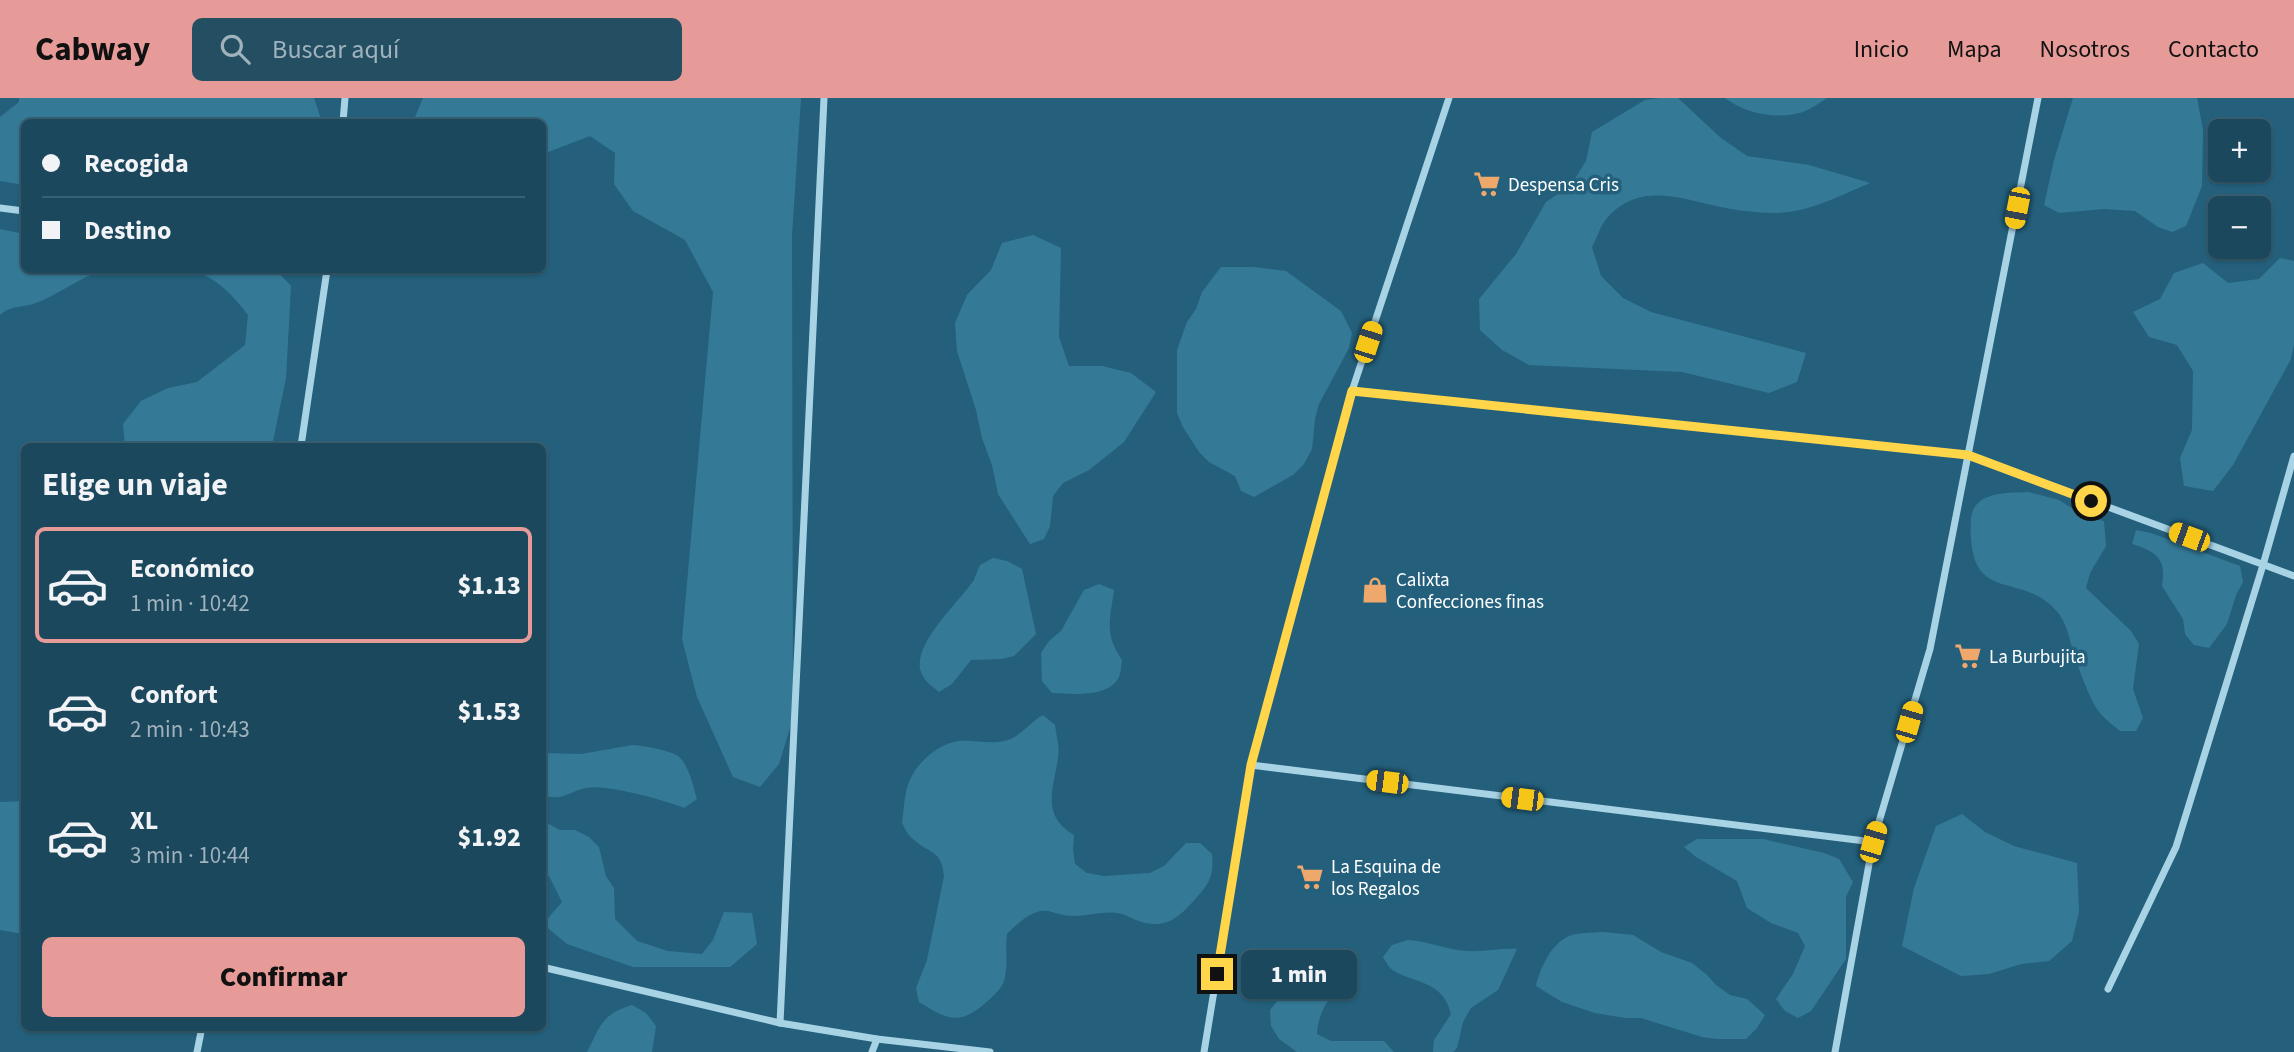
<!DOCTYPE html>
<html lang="es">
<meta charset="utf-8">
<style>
body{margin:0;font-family:"Source Sans 3",sans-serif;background:#244f63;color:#f1f3f6;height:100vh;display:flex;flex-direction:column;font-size:26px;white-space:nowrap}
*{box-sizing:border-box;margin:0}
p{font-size:23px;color:#a0b2bc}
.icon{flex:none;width:38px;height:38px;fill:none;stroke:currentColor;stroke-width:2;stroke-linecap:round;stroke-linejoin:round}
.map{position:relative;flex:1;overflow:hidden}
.drawer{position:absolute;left:21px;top:345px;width:525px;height:588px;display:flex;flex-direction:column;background:#1b485d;border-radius:10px;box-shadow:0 2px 5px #0004,0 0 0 2px #396072}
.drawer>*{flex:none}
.top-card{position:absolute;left:21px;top:21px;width:525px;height:154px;border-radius:10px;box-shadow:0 2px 5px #0004,0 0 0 2px #396072;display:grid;align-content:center;height:154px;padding:0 21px;background:#1b485d}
.tools{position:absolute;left:2208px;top:21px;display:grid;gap:14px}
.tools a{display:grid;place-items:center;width:63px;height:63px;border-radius:10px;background:#1b485d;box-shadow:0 2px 5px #0004,0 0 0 2px #396072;font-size:35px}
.end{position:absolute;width:32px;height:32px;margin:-16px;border:9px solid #ffd54a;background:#111;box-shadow:0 0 0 4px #111}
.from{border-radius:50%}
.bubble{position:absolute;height:49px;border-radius:10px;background:#1b485d;box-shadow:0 2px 5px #0004,0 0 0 2px #396072;font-size:23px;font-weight:800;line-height:49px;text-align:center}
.car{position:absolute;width:21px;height:42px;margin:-21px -10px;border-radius:9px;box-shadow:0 0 5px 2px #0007;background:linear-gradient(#f5c518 24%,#345 0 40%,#f5c518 0 76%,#345 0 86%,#f5c518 0)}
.top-card b{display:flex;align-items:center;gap:24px;height:66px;font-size:26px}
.top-card b+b{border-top:2px solid #396072}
.top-card i{width:18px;height:18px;background:#f1f3f6}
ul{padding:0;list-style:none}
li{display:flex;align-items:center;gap:21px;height:116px;margin:0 14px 10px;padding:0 7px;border:4px solid transparent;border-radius:10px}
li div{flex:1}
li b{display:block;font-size:26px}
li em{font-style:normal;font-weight:800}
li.active{border-color:#e69b98}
li>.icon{width:63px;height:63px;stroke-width:1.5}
h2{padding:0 21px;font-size:32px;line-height:84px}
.action{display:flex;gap:14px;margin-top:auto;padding:14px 21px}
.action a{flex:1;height:80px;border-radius:10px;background:#e69b98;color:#111;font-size:28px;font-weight:800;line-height:80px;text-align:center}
header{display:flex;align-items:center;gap:42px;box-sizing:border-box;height:98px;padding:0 35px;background:#e69b98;color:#111}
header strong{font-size:33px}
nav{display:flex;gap:38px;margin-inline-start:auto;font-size:24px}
.search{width:490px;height:63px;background:#244f63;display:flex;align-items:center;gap:18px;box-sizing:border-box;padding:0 24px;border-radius:10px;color:#a0b2bc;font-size:26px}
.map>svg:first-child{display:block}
</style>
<header>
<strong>Cabway</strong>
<div class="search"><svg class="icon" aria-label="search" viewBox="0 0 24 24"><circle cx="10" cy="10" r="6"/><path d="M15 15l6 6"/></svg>Buscar aquí</div>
<nav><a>Inicio</a><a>Mapa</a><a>Nosotros</a><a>Contacto</a></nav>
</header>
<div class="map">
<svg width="2294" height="954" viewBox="0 0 2294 954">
<rect width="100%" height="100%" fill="#24607c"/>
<!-- green -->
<g fill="#347a97">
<path d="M19 0H314L322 24H24V87L0 83V19L19 4Z"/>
<path d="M423 0H801L792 137 793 620 779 666 760 689 733 679 697 599 682 541 713 194 685 142 633 113 614 86 615 55 590 38 543 56 542 24H413Z"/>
<path d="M1660 0H1678L1721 40 1747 58 1809 67 1870 85C1839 98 1808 115 1774 115 1756 115 1734 112 1716 108 1677 99 1638 85 1607 120 1600 128 1597 140 1592 149L1601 178 1623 200 1651 214 1806 255 1797 284 1769 295 1682 274 1529 267 1502 252 1480 232 1479 201 1516 156 1546 104 1571 87 1586 63 1592 34 1645 2Z"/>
<path d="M1725 0H1827C1819 5 1811 11 1803 14 1777 22 1746 16 1725 0Z"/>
<path d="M2073 0H2197L2203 32 2202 88 2186 128 2172 134 2158 129 2135 113 2104 111 2059 115 2044 107 2054 62Z"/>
<path d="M0 131 24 136V172H105C79 179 60 196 36 205 22 210 11 207 0 217Z"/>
<path d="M1033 137 1061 150 1059 239 1069 268H1102L1131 275 1156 294 1124 344 1089 372 1063 385 1053 398 1050 428 1044 441 1030 446 998 396 992 367 982 340 976 312 957 253 955 225 967 197 991 172 1002 145Z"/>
<path d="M2280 160 2294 163V246L2291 261 2233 367 2213 393 2184 388 2180 360 2192 332 2193 273 2177 247 2149 239 2133 214 2160 201 2174 175 2203 165 2228 185 2259 181Z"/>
<path d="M1221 169H1254L1286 173 1341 213 1352 235 1349 250 1319 306 1315 321 1312 351 1304 366 1293 377 1254 399 1241 393 1235 378 1209 364 1199 354 1183 329 1177 315V252L1187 224 1196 211 1202 194Z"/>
<path d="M192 172H276L291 188 286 280 272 348H125L123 326 141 303 168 290 197 284 245 247 248 217C231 195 218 181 192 172Z"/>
<path d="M2028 394 2059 402 2085 419 2104 423 2106 448 2090 475 2086 490 2131 533 2139 546 2133 591 2143 620 2136 633H2120C2113 627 2106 622 2100 615 2090 603 2081 575 2075 561 2070 545 2069 530 2059 516 2023 469 1966 512 1971 421 1973 393 2008 395 2028 394Z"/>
<path d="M2136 432 2151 435 2240 468 2243 484 2236 497 2227 526 2209 550 2194 547 2185 536 2183 521 2162 488C2167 461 2156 453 2132 446Z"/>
<path d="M993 460 1007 463 1022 471 1036 536 1014 558 1001 561 971 562 952 586 939 594C932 588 924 583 921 574 911 547 960 503 974 482 976 477 978 471 980 467Z"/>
<path d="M1099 486 1114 492C1110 522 1104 535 1122 562 1121 567 1121 574 1119 579 1109 600 1071 596 1052 595L1042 583 1041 555 1049 543 1061 533 1084 492Z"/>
<path d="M1043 617 1055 627C1056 637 1060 649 1058 660 1053 692 1041 717 1074 737L1073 751 1075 766 1087 775 1104 778 1150 775 1164 768 1186 745H1200L1212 756C1214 776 1210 785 1197 799 1182 816 1168 832 1142 824 1134 822 1126 816 1117 815 1104 813 1088 818 1074 818 1064 818 1057 815 1048 813 1033 810 1017 826 1007 836 1005 850 1008 865 1005 879 1004 888 996 895 990 901 961 927 951 924 919 904L916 890 927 862 944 778C942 751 928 756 912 740 907 736 905 730 902 725 904 711 904 694 910 682 917 664 940 645 959 643 975 642 993 647 1008 642 1022 637 1030 624 1043 617Z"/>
<path d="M633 647C644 648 669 652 678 658 689 667 693 688 697 701L684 710C664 702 606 686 586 690 565 695 566 702 543 698V655L581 656Z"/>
<path d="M24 703V835L23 836 0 832V704Z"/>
<path d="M1962 716 1985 734 2014 748 2077 765 2079 814 2072 843 2049 863 2021 866 1989 876 1961 878 1902 848 1914 790 1936 728Z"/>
<path d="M543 723 560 732H575L589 739 599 749 606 778 614 790 615 821 637 843 668 853 702 856 713 842 724 814 752 815 757 846 730 869H633L567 846 543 826 562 804 549 778 543 775Z"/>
<path d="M1697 741H1763L1824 755 1839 761 1853 784 1846 799V861L1811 913 1798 920 1785 913 1776 901 1793 876 1805 848 1798 835 1771 825 1747 810 1737 783 1696 759 1684 749Z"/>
<path d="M1603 834 1633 837 1661 854 1692 865 1706 876 1716 887 1730 897 1747 901 1765 917 1757 930 1746 941H1717L1702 939 1641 920H1625L1595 915 1562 904 1536 888C1540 870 1551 846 1569 838 1579 834 1593 835 1603 834Z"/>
<path d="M1408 842C1428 843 1447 852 1467 853 1484 854 1500 850 1517 851L1498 892 1471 910 1463 924 1457 950 1453 954H1433L1434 942 1451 916C1443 883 1417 886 1394 873 1389 870 1386 864 1383 859L1392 847Z"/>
<path d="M1314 873 1329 880 1333 895C1324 908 1318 919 1317 936L1331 943H1384L1394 954H1297L1279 941 1271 928 1270 912 1299 876Z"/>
<path d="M632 907 646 915 656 928 652 954H587C601 928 600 917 632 907Z"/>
</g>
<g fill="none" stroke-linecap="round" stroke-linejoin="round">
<!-- street -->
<g stroke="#a8d3e5" stroke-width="7">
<path d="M343 24 345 0"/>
<path d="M0 110 24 113"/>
<path d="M1352 293 1968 357 2294 478"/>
<path d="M301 348 327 172"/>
<path d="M1251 667 1873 744"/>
<path d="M542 869 780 925 877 941 990 954"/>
<path d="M2108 891 2176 749 2263 467 2294 358"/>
<path d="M780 925 824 0"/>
<path d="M197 954 202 929"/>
<path d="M872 954 877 941"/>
<path d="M1204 954 1251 667 1352 293 1449 0"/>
<path d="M1835 954 1873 744 1930 551 2038 0"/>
</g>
</g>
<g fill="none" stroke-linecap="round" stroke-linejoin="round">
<!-- route -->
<path stroke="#ffd54a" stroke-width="9" d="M1217 876 1251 667 1352 293 1968 357 2091 403"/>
</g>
<!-- icons -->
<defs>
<g id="supermarket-bare" transform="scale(2.1)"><path d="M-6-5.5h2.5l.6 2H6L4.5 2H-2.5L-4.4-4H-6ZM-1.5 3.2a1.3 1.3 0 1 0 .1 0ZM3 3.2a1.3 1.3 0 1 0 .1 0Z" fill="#efa86b" stroke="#24607c" stroke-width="2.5" paint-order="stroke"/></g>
<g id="shop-bare" transform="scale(2.1)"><path d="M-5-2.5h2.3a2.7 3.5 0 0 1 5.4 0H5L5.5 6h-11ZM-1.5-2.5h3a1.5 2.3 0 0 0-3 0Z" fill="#efa86b" stroke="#24607c" stroke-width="2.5" paint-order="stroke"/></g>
</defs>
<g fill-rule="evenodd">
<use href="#supermarket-bare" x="1487" y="86"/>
<use href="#shop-bare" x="1375" y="492"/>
<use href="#supermarket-bare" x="1968" y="558"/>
<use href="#supermarket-bare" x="1310" y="779"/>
</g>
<g text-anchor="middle" stroke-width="7" stroke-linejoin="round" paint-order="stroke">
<!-- poi labels -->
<g font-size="19" fill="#fff" stroke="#24607c" text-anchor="start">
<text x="1508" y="93">Despensa Cris</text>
<text x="1396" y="488">Calixta<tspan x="1396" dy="22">Confecciones finas</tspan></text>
<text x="1989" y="565">La Burbujita</text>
<text x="1331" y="775">La Esquina de<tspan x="1331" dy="22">los Regalos</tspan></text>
</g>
</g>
</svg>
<div class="tools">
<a>+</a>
<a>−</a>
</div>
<i class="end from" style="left:2091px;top:403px"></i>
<i class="end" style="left:1217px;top:876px"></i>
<div class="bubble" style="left:1241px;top:852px;width:116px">1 min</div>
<i class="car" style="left:2017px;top:110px;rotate:191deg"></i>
<i class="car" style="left:1368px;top:244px;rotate:18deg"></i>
<i class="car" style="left:2189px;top:439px;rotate:290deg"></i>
<i class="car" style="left:1909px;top:624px;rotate:16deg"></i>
<i class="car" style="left:1387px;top:684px;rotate:277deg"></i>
<i class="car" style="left:1522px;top:701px;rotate:277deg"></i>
<i class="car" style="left:1873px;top:744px;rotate:16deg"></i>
<div class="top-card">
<b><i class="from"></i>Recogida</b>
<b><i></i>Destino</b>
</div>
<section class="drawer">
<h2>Elige un viaje</h2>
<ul>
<li class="active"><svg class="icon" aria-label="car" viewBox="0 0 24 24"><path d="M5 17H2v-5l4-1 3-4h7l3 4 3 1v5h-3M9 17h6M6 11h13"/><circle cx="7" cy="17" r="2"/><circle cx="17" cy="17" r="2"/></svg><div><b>Económico</b><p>1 min · 10:42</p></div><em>$1.13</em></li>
<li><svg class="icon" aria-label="car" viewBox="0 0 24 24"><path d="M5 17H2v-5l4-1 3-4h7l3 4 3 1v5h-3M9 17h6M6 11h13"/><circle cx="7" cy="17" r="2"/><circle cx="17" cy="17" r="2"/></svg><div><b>Confort</b><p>2 min · 10:43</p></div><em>$1.53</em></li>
<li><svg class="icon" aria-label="car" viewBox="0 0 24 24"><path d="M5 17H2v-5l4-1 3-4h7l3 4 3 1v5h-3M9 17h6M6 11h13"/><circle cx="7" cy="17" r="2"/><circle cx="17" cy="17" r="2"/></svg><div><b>XL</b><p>3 min · 10:44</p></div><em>$1.92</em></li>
</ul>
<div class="action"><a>Confirmar</a></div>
</section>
</div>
